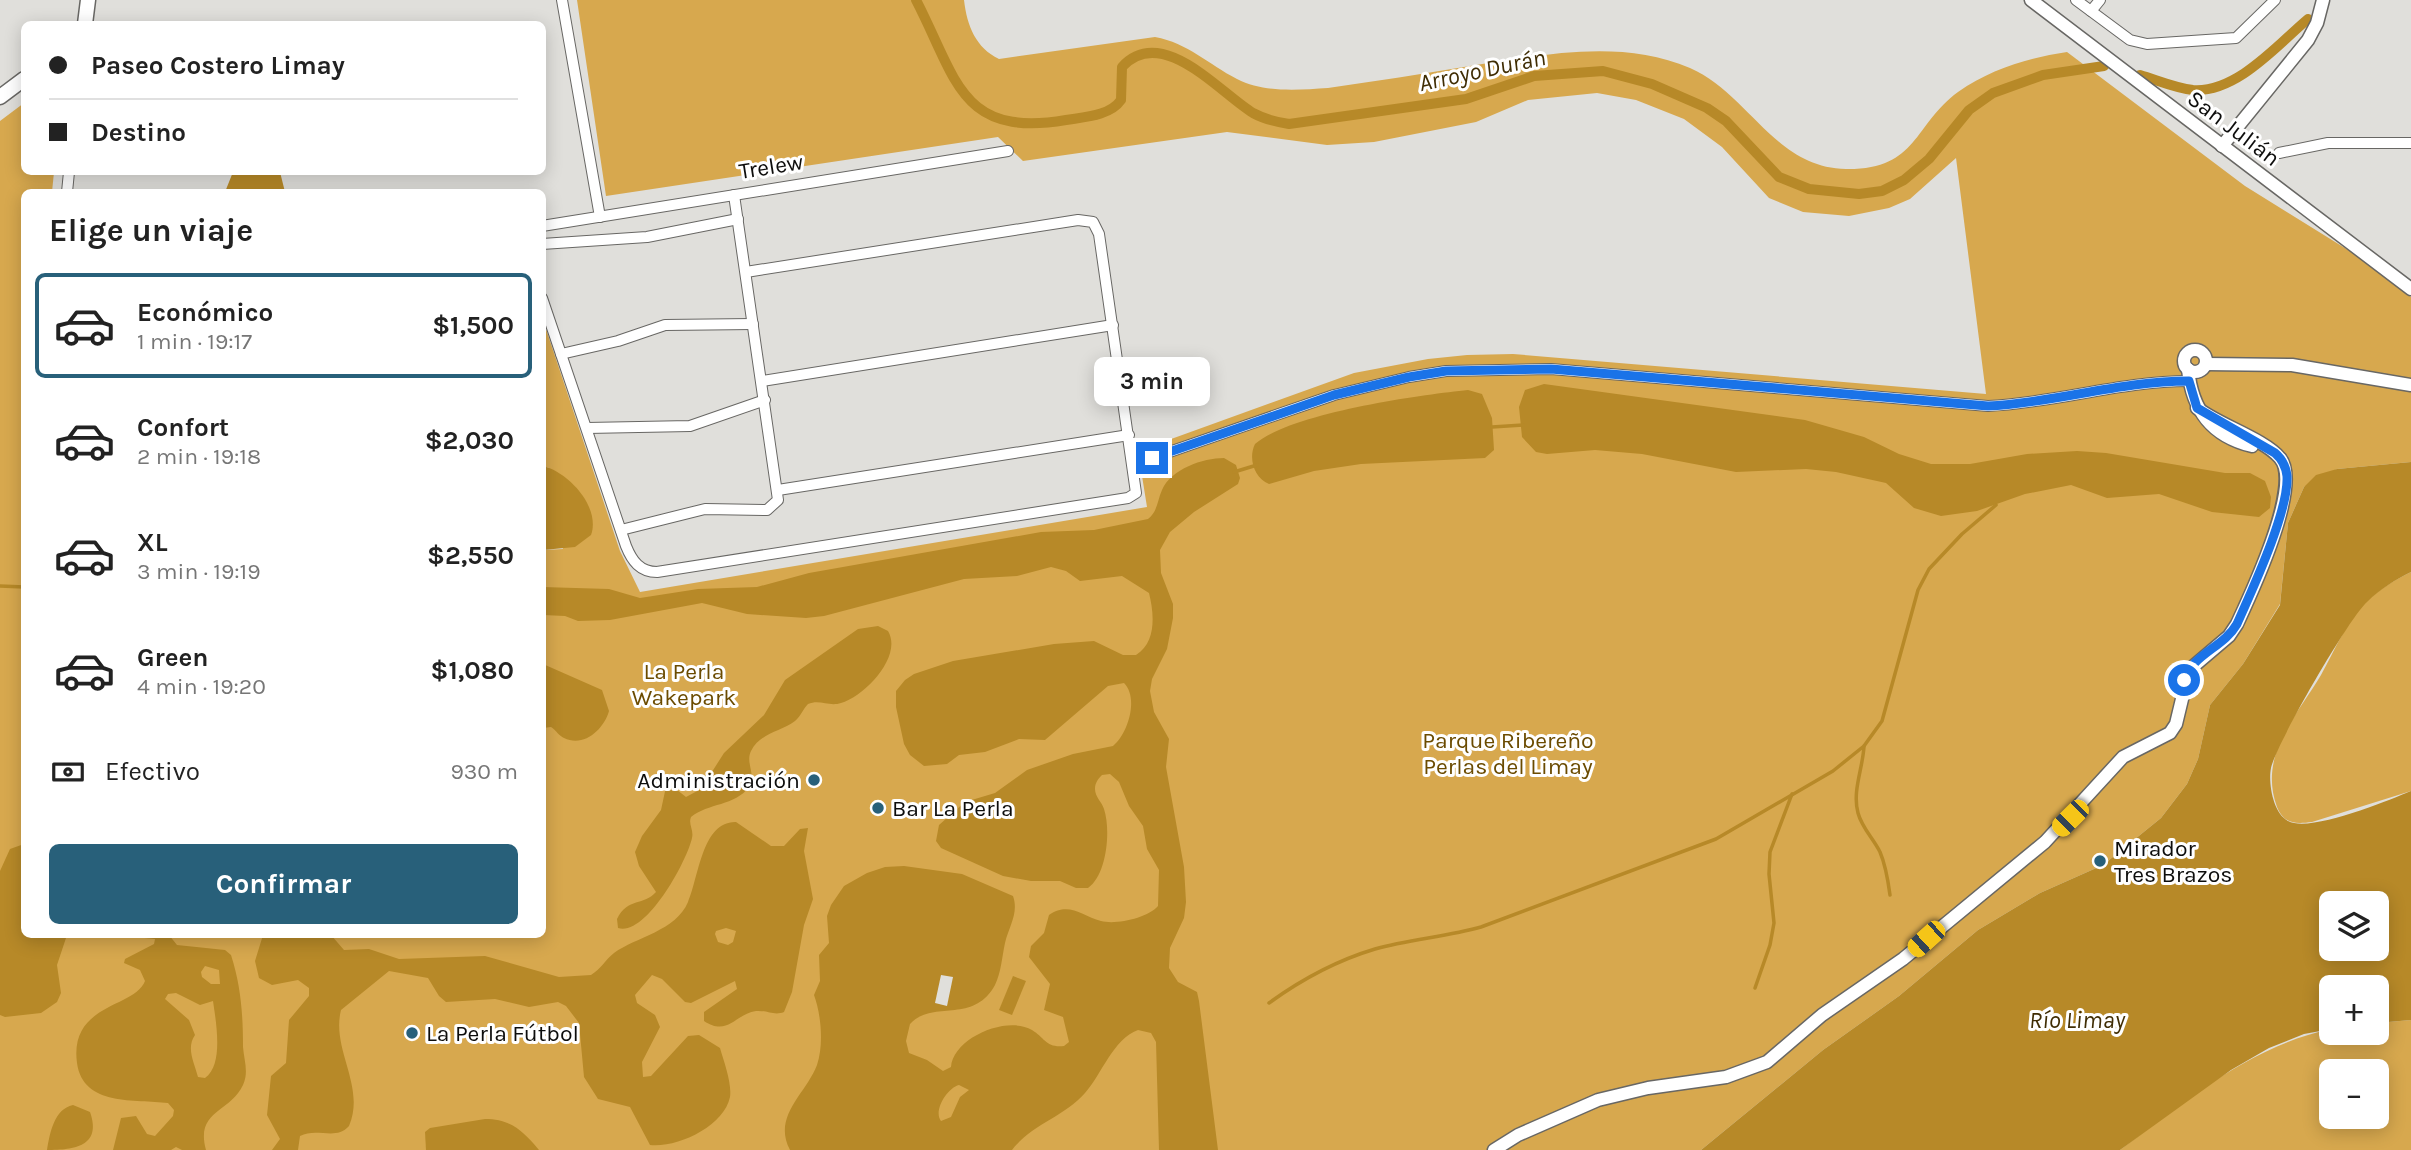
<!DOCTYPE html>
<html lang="es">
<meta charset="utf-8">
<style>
body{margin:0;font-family:Karla,sans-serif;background:#f2f2f2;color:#222;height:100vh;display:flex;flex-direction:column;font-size:26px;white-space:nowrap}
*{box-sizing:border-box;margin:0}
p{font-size:23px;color:#767676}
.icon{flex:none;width:38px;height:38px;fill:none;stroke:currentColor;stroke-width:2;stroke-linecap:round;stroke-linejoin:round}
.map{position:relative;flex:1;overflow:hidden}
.sheet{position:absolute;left:21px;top:189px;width:525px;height:749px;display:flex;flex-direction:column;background:#fff;border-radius:10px;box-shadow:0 4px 18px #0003}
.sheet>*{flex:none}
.top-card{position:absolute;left:21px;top:21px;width:525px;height:154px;border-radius:10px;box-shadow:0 4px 18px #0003;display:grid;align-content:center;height:154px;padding:0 28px;background:#fff}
.controls{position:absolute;left:2319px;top:891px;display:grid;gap:14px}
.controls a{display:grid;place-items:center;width:70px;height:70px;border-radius:10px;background:#fff;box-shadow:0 4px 18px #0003;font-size:35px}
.end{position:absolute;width:32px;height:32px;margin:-16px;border:9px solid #1a73e8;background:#fff;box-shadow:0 0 0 4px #fff}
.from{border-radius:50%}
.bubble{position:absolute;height:49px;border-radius:10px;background:#fff;box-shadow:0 4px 18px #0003;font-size:23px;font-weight:700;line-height:49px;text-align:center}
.car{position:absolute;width:21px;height:42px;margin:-21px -10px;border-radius:9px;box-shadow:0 0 5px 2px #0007;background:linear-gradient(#f5c518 24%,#345 0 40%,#f5c518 0 76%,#345 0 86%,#f5c518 0)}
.top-card b{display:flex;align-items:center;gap:24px;height:66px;font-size:26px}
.top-card b+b{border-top:2px solid #e0e0e0}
.top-card i{width:18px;height:18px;background:#222}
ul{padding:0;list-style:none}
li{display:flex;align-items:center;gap:21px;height:105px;margin:0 14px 10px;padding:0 14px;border:4px solid transparent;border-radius:10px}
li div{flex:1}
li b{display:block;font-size:26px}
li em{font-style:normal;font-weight:700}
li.active{border-color:#28607a}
li>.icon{width:63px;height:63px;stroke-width:1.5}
h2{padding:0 28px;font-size:32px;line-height:84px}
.pay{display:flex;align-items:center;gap:18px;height:77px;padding:0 28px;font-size:26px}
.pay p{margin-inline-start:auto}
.cta{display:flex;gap:14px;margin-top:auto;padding:14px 28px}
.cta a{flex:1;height:80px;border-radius:10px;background:#28607a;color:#fff;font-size:28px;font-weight:700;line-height:80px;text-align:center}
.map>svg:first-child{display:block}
</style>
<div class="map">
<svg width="2411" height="1150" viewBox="0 0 2411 1150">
<rect width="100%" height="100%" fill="#e0dfdb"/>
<!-- green -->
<g fill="#d7a84e" fill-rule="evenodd">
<path d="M577 0H964C967 26 976 48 999 59L1155 37C1188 43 1208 64 1237 79 1264 93 1298 90 1328 88 1375 81 1423 74 1470 66 1541 55 1621 38 1690 68 1749 94 1775 168 1846 169 1918 170 1913 125 1958 92 1991 69 2028 58 2067 52L2245 186 2361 258 2411 297V462L2337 469 2304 487 2288 523 2280 604 2243 664 2210 705 2198 759 2187 784 2161 818 2103 865 2040 893 1978 930 1899 996 1823 1050 1701 1150H0V121L24 103V172H54L52 192H24V934H542L543 550 563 549 549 468 543 466V320L620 551 640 592 1147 507 1138 451 1354 373 1428 359 1467 355 1513 354 1986 394 1956 158 1910 199 1889 208 1849 216 1803 212 1769 198 1722 147 1684 119 1636 100 1597 93 1528 100 1476 122 1374 142 1327 145 1227 132 1023 161 998 137 606 196Z"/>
<path d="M2411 572V791L2312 822C2295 824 2284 824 2277 807 2258 755 2296 717 2321 675 2334 652 2347 620 2366 602 2379 589 2395 580 2411 572Z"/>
<path d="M2411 1020V1150H2120C2185 1101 2250 1046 2331 1029V1032H2376L2377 1023ZM2331 1071H2376V1116H2331Z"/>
</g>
<!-- water -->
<g fill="#b78928" fill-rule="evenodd">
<path d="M233 172H280L285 192H225Z"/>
<path d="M1544 384 1805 420 1864 437 1899 454 1931 464H1970L2027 454 2077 451 2106 453 2225 473H2250L2265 481 2271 497 2270 508 2259 517 2212 512 2159 494 2107 498 2071 485 2025 494 1977 511 1941 516 1914 508 1886 483 1836 472 1806 469 1736 472 1642 454 1595 450 1547 454 1536 452 1522 437 1519 407 1525 390Z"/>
<path d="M1468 390 1482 394 1492 418 1494 450 1485 458 1361 464 1314 471 1269 484C1254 478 1248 458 1255 444 1291 413 1419 395 1468 390Z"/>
<path d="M1224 458 1236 465 1240 478 1238 484 1194 512 1170 532 1160 550 1161 573 1173 604V618L1167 649 1152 679 1150 691 1154 712 1169 739 1166 767 1184 867 1186 902 1184 918 1170 948 1169 968 1178 982 1197 992 1199 1001 1218 1150H1159L1156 1042 1151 1033 1138 1030C1113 1039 1102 1074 1085 1093 1064 1117 1032 1124 1012 1150H790C772 1116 806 1094 817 1065 824 1044 821 1014 814 995L820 981 819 955 829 943 827 916 831 905 844 886 867 873 885 867 904 866 962 874 1013 896C1019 913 1009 926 1005 943 1002 957 1001 973 995 985 973 1025 933 999 910 1024L906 1041 909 1053 927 1060 943 1071 951 1067C953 1038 1007 1015 1032 1030 1045 1038 1046 1048 1064 1046L1069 1042 1063 1017 1044 1010 1050 984 1029 957 1031 946 1044 933 1049 915C1069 901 1082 916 1101 921 1116 925 1148 918 1158 906L1159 870 1147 849 1143 826 1129 806 1119 782 1110 774 1102 775C1098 779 1095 783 1095 789 1095 797 1102 802 1104 809 1111 830 1107 875 1088 888H1076L1060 881H1031L1003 876 941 848 936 841 939 825 965 802 995 793 1027 770 1073 754 1113 746C1128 734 1139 698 1124 683L1108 686 1045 740 1019 739 985 752 959 755 947 764 924 766 910 755 904 744 896 707V691L905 680 914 674 953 661 1054 644 1094 641 1123 655H1136C1157 642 1154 613 1149 593L1122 576 1080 581 1066 571 1051 567 1017 576 964 579 824 616 806 618 747 614 702 603 610 620 578 621 565 616 543 615 542 587 609 589 640 598 698 589 757 587 809 573 1041 532 1094 530 1148 519C1158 511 1157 501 1162 490 1171 469 1203 458 1224 458ZM959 1085 969 1090 960 1097 951 1117 941 1121C933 1111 947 1088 959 1085Z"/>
<path d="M2411 462V572C2395 580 2380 589 2367 602 2349 618 2276 744 2271 768 2268 783 2273 813 2288 821 2310 833 2387 801 2411 791V1020L2377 1023 2376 987H2331V1029L2304 1034 2269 1048 2231 1070 2120 1150H1701L1823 1050 1899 996 1978 930 2040 893 2103 865 2161 818 2187 784 2198 759 2210 705 2243 664 2280 605 2288 523 2304 487 2316 475 2337 469ZM2331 903H2376V948H2331Z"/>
<path d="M543 466C568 472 601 507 591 535L575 547 543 550Z"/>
<path d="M878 626 888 631C903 656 865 696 841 703 829 707 820 699 808 704 803 709 801 716 795 721 780 732 760 733 751 751 745 763 757 776 749 787 735 806 708 803 691 817 688 824 694 830 692 838 687 861 646 937 618 928L617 919C628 897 644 906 656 892L639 866 635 852 642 836 661 810 667 782 686 797 701 789 724 753 764 715 785 680 858 629Z"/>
<path d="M543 664 602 690 609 711C604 729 584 748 564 738 559 736 556 730 551 727L543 728Z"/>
<path d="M736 822 771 846H784L800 829 808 828 804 851 813 899 804 925 792 992 784 1012C774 1016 767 1010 756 1011 735 1014 728 1037 704 1021V1012L737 989 735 981 691 1003 685 1002 662 979 652 975 635 995 637 1003 655 1015 660 1027 642 1062 643 1077 651 1076 688 1036 699 1035 720 1048C724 1062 732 1083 730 1097 724 1126 678 1148 650 1145L630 1107 598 1099 584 1077 579 1023 566 1006 558 1002 529 1007 495 999 446 1002 439 996 428 978 389 971 341 1010C331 1050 366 1086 349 1126 336 1141 317 1127 300 1136L298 1150H272L280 1139 267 1115 271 1076 286 1063 289 1020 309 996V988L298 980 272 985 259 978 255 961 263 935H331L344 950 369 949 399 959 485 956 559 977 591 975C601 969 605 960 614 953 636 937 676 931 688 902 699 877 702 821 736 822ZM726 928 736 931 733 942 728 945 718 942 715 934 716 931Z"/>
<path d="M24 844V934L67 935 57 965 61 993 57 1002 41 1013 5 1017 0 1015V871L10 849Z"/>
<path d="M113 935H169L177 945 225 950 231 955C241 986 243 1015 243 1047 244 1060 249 1072 243 1085 230 1113 195 1110 206 1150H182L176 1147 171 1150H113L121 1118 136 1116 147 1134 155 1136 173 1116 174 1110 168 1103C136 1099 83 1107 77 1063 69 1003 135 1008 145 981L140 970 124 963 125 959 154 944 155 939ZM205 966 219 970 220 984H211L202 977 201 972ZM176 993 200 1005 213 1001C216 1022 224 1065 205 1078L198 1077C194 1062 186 1048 195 1035L189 1020 165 999 168 994Z"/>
<path d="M1013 976 1026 981 1012 1015 999 1010Z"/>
<path d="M73 1105 90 1112C102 1146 75 1150 47 1150 50 1133 54 1109 73 1105Z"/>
<path d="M485 1119C511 1119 523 1131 539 1150H426L425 1132 430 1128Z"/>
</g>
<!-- pier -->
<path fill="#e0dfdb" d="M941 975 953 977 947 1006 935 1003Z"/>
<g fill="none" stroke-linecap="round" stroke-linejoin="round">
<!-- stream -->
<g stroke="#b78928" stroke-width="3.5">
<path d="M1492 427 1523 425"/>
<path d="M1234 472 1257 465"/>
<path d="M0 586 24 587"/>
<path d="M1864 746C1863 768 1852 791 1858 813 1862 828 1873 838 1880 852 1886 866 1888 880 1890 895"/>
<path d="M1755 988 1770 945 1774 923 1769 874 1770 852 1792 794"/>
<path d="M1269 1003C1302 979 1335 961 1375 949 1409 939 1446 937 1481 927L1716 839 1833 771 1864 746 1882 721 1918 590 1929 569 1962 534 1996 505"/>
</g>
<!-- canal -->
<g stroke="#b78928" stroke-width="10">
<path d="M916 0C957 79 960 138 1066 120 1084 117 1110 116 1121 100L1122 67C1162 23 1221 94 1253 113 1264 119 1276 122 1289 124L1466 99 1534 76 1603 71 1652 84 1707 108 1726 121 1779 177 1809 189 1859 194 1882 191 1904 180 1929 159 1969 110 1993 93 2043 75 2104 66"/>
<path d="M2140 75C2157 80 2175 88 2193 90 2237 93 2278 44 2308 19"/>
</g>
<!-- minor casing -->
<g stroke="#686764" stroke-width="12">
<g id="minor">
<path d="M562 0 600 217"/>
<path d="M2076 0 2130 40 2147 44 2236 38 2275 0"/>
<path d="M2091 11 2100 0"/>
<path d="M2279 153 2328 143H2411"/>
<path d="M67 192 69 172"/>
<path d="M542 226 1008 151"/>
<path d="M542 244 647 237 738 219"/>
<path d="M542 298 626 546C632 561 640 572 657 572L1128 498 1136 493 1099 234 1093 222 1078 220 746 272"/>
<path d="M561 354 618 341 665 325 753 324"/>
<path d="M762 381 1113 325"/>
<path d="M587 428 690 426 765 400"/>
<path d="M1152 458 1334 395 1409 377 1446 371 1551 369 1988 406C2055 403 2121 381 2189 381"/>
<path d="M778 490 1129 435"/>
<path d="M621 530 705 509 767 510 778 500 734 195"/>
</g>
</g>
<!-- tertiary casing -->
<g stroke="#686764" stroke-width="15">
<g id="tertiary">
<path d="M2031 0 2411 289"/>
<path d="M2222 146 2308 40 2317 23 2323 0"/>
<circle cx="2195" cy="361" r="11"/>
<path d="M2206 364 2292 365 2411 385"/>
<path d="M2188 369C2192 410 2211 436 2252 446"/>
<path d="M1494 1150 1518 1135 1598 1100 1648 1088 1726 1077 1767 1062 1822 1015 1903 959 2045 842 2123 757 2170 733 2176 724 2189 670 2229 636 2237 624C2251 594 2303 484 2280 458 2264 439 2219 425 2197 408"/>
</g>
</g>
<!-- secondary casing -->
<g stroke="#686764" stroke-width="17">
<g id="secondary">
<path d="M85 24 88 0"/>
<path d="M0 97 24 79"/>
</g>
</g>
<!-- minor -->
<use href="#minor" stroke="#fff" stroke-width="10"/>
<!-- tertiary -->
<use href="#tertiary" stroke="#fff" stroke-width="12"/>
<!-- secondary -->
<use href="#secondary" stroke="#fff" stroke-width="14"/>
</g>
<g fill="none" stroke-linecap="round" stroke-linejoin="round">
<!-- route -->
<path stroke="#1a73e8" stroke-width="9" d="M1152 458 1334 395 1409 377 1446 371 1551 369 1988 406C2055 403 2120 381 2189 381L2197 408 2275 453C2282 459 2286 467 2287 476 2289 511 2252 590 2237 624 2224 647 2193 654 2184 680"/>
</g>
<!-- markers -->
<g fill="#28607a" stroke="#fff" stroke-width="2.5">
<circle cx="814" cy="780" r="7"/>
<circle cx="878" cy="808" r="7"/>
<circle cx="2100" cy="861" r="7"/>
<circle cx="412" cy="1033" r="7"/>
</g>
<g text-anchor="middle" stroke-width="6" stroke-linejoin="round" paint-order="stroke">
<!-- street labels -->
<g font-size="23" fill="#0d0d0c" stroke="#fff">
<text transform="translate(2234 128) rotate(37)" y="8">San Julián</text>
<text transform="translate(771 166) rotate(-9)" y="8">Trelew</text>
</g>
<!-- park labels -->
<g font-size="23" fill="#6b4b00" stroke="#fff">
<text x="684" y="679">La Perla<tspan x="684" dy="26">Wakepark</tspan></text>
<text x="1508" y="748">Parque Ribereño<tspan x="1508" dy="26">Perlas del Limay</tspan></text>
</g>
<!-- poi labels -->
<g font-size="23" fill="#0d0d0c" stroke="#fff" text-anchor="start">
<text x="800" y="788" text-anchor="end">Administración</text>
<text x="892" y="816">Bar La Perla</text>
<text x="2114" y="856">Mirador<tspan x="2114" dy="26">Tres Brazos</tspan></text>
<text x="426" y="1041">La Perla Fútbol</text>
</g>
<!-- water labels -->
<g font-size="24" font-style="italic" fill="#402d04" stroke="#fff">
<text transform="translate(1482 70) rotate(-12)" y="8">Arroyo Durán</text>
<text x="2077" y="1028">Río Limay</text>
</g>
</g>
</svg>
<div class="controls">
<a><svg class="icon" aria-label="layers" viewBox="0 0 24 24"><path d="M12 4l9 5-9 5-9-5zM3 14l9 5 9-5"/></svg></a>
<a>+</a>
<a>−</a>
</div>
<i class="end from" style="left:2184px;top:680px"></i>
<i class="end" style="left:1152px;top:458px"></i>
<div class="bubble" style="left:1094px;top:357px;width:116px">3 min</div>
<i class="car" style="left:2070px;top:818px;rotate:225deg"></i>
<i class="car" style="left:1926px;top:939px;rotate:228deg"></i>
<div class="top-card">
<b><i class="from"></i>Paseo Costero Limay</b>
<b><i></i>Destino</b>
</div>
<section class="sheet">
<h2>Elige un viaje</h2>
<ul>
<li class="active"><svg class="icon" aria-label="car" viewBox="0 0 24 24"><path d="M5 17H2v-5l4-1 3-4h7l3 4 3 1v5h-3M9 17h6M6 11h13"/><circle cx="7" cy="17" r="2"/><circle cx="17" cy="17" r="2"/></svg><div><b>Económico</b><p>1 min · 19:17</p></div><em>$1,500</em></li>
<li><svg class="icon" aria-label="car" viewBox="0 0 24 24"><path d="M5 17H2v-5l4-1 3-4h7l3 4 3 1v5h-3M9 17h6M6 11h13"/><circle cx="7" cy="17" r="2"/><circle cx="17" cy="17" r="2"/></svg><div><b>Confort</b><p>2 min · 19:18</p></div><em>$2,030</em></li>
<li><svg class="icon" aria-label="car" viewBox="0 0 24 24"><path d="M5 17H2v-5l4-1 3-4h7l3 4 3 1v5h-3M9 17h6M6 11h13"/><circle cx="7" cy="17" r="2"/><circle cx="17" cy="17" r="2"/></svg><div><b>XL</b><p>3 min · 19:19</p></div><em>$2,550</em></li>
<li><svg class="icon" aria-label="car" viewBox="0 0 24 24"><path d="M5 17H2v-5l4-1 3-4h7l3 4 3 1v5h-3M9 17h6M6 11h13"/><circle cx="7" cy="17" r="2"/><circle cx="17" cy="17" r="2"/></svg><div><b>Green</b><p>4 min · 19:20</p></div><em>$1,080</em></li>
</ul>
<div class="pay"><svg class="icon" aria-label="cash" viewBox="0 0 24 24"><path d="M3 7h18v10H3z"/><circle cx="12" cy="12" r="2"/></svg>Efectivo<p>930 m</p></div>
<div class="cta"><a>Confirmar</a></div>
</section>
</div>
